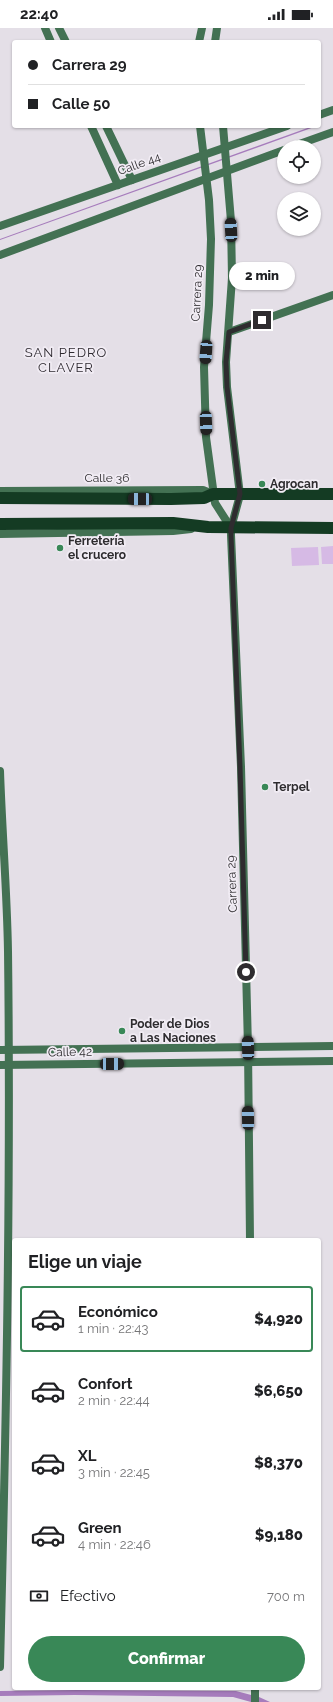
<!DOCTYPE html>
<html lang="es">
<meta charset="utf-8">
<style>
body{margin:0;font-family:Raleway,sans-serif;background:#f6f6f6;color:#202124;height:100vh;display:flex;flex-direction:column;font-size:15px;white-space:nowrap}
*{box-sizing:border-box;margin:0}
p{font-size:13px;color:#757577}
.icon{flex:none;width:22px;height:22px;fill:none;stroke:currentColor;stroke-width:2;stroke-linecap:round;stroke-linejoin:round}
.map{position:relative;flex:1;overflow:hidden}
.details{position:absolute;left:12px;top:1210px;width:309px;height:452px;display:flex;flex-direction:column;background:#fff;border-radius:4px;box-shadow:0 1px 3px #0004}
.details>*{flex:none}
.guide{position:absolute;left:12px;top:12px;width:309px;height:88px;border-radius:4px;box-shadow:0 1px 3px #0004;display:grid;align-content:center;height:88px;padding:0 16px;background:#fff}
.buttons{position:absolute;left:277px;top:112px;display:grid;gap:8px}
.buttons a{display:grid;place-items:center;width:44px;height:44px;border-radius:50%;background:#fff;box-shadow:0 1px 3px #0004;font-size:20px}
.end{position:absolute;width:18px;height:18px;margin:-9px;border:5px solid #2e2c2f;background:#fff;box-shadow:0 0 0 2px #fff}
.from{border-radius:50%}
.bubble{position:absolute;height:28px;border-radius:14px;background:#fff;box-shadow:0 1px 3px #0004;font-size:13px;font-weight:800;line-height:28px;text-align:center}
.car{position:absolute;width:12px;height:24px;margin:-12px -6px;border-radius:5px;box-shadow:0 0 3px 1px #0007;background:linear-gradient(#222 24%,#8ab4d8 0 40%,#222 0 76%,#8ab4d8 0 86%,#222 0)}
.guide b{display:flex;align-items:center;gap:14px;height:38px;font-size:15px}
.guide b+b{border-top:1px solid #e0e0e0}
.guide i{width:10px;height:10px;background:#202124}
ul{padding:0;list-style:none}
li{display:flex;align-items:center;gap:12px;height:66px;margin:0 8px 6px;padding:0 8px;border:2px solid transparent;border-radius:4px}
li div{flex:1}
li b{display:block;font-size:15px}
li em{font-style:normal;font-weight:800}
li.on{border-color:#398857}
li>.icon{width:36px;height:36px;stroke-width:1.5}
h2{padding:0 16px;font-size:18px;line-height:48px}
.pay{display:flex;align-items:center;gap:10px;height:44px;padding:0 16px;font-size:15px}
.pay p{margin-inline-start:auto}
.primary-button{display:flex;gap:8px;margin-top:auto;padding:8px 16px}
.primary-button a{flex:1;height:46px;border-radius:24px;background:#398857;color:#fff;font-size:16px;font-weight:800;line-height:46px;text-align:center}
.status{display:flex;justify-content:space-between;align-items:center;height:28px;padding:0 20px;background:#fff;direction:ltr}
.status svg{height:11px;fill:currentColor}
.map>svg:first-child{display:block}
</style>
<div class="status"><b>22:40</b><svg viewBox="0 0 49 12"><path d="M0 12V9h3v3zM5 12V6h3v6zM10 12V3h3v9zM15 12V0h3v12zM26 1h20v11H26zM47 4h2v5h-2z"/></svg></div>
<div class="map">
<svg width="333" height="1674" viewBox="0 0 333 1674">
<rect width="100%" height="100%" fill="#e4dfe7"/>
<!-- green -->
<g fill="#d6bae5">
<path d="M333 518V536H322L321 519Z"/>
<path d="M318 519 319 537 292 538 291 520Z"/>
</g>
<!-- water -->
<g fill="#a67cbc">
<path d="M313 98H317L0 212V211Z"/>
<path d="M76 1662 236 1663 259 1669 270 1674H251L233 1669 75 1667 0 1668V1663Z"/>
</g>
<g fill="none" stroke-linecap="round" stroke-linejoin="round">
<!-- secondary -->
<g stroke="#437153" stroke-width="8">
<path d="M45 0 51 14"/>
<path d="M59 0 66 14"/>
<path d="M199 14 202 0"/>
<path d="M215 14 217 0"/>
<path d="M319 87 333 82"/>
<path d="M91 98 118 157"/>
<path d="M106 98 132 152"/>
<path d="M200 98 209 172 211 211 209 277 204 339 206 409 215 475 231 500"/>
<path d="M223 98 231 193 232 250 226 334 227 359 240 467 231 500V507L241 739 248 1020 250 1212"/>
<path d="M291 119 333 104"/>
<path d="M0 198 287 98"/>
<path d="M0 227 284 122"/>
<path d="M229 304 333 267"/>
<path d="M0 463 203 462 213 466"/>
<path d="M0 506 173 503 191 501"/>
<path d="M0 743C2 803 7 863 8 923 11 1161 6 1400 0 1639"/>
<path d="M0 1022 333 1018"/>
<path d="M0 1037 333 1033"/>
<path d="M255 1674V1660"/>
</g>
<!-- highway -->
<g stroke="#143b23" stroke-width="12">
<path d="M0 470 171 471 204 470 213 466H333"/>
<path d="M0 496 173 495 208 499 333 500"/>
</g>
</g>
<g fill="none" stroke-linecap="round" stroke-linejoin="round">
<!-- route -->
<path stroke="#2e2c2f" stroke-width="5" d="M246 944 240 739 231 507V500L240 466 227 359 226 334 229 304 262 292"/>
</g>
<!-- markers -->
<g fill="#398857" stroke="#f1ecf4" stroke-width="1.5">
<circle cx="262" cy="456" r="4"/>
<circle cx="60" cy="520" r="4"/>
<circle cx="265" cy="759" r="4"/>
<circle cx="122" cy="1003" r="4"/>
</g>
<g text-anchor="middle" stroke-width="3.5" stroke-linejoin="round" paint-order="stroke">
<!-- street labels -->
<g font-size="12" fill="#2e2c2f" stroke="#f1ecf4">
<text transform="translate(139 136) rotate(-20)" y="4">Calle 44</text>
<text transform="translate(197 265) rotate(-87)" y="4">Carrera 29</text>
<text x="107" y="454">Calle 36</text>
<text transform="translate(232 856) rotate(-92)" y="4">Carrera 29</text>
<text transform="translate(70 1024) rotate(-1)" y="4">Calle 42</text>
</g>
<!-- poi labels -->
<g font-size="12" font-weight="bold" fill="#2e2c2f" stroke="#f1ecf4" text-anchor="start">
<text x="270" y="460">Agrocan</text>
<text x="68" y="517">Ferretería<tspan x="68" dy="14">el crucero</tspan></text>
<text x="273" y="763">Terpel</text>
<text x="130" y="1000">Poder de Dios<tspan x="130" dy="14">a Las Naciones</tspan></text>
</g>
<!-- neighbourhood labels -->
<g font-size="13" letter-spacing="1" fill="#2e2a30" stroke="#f1ecf4">
<text x="66" y="329">SAN PEDRO<tspan x="66" dy="15">CLAVER</tspan></text>
</g>
</g>
</svg>
<div class="buttons">
<a><svg class="icon" aria-label="locate" viewBox="0 0 24 24"><circle cx="12" cy="12" r="6"/><path d="M12 2v4M12 18v4M2 12h4M18 12h4"/></svg></a>
<a><svg class="icon" aria-label="layers" viewBox="0 0 24 24"><path d="M12 4l9 5-9 5-9-5zM3 14l9 5 9-5"/></svg></a>
</div>
<i class="end from" style="left:246px;top:944px"></i>
<i class="end" style="left:262px;top:292px"></i>
<div class="bubble" style="left:229px;top:234px;width:66px">2 min</div>
<i class="car" style="left:231px;top:202px;rotate:357deg"></i>
<i class="car" style="left:206px;top:324px;rotate:184deg"></i>
<i class="car" style="left:206px;top:395px;rotate:178deg"></i>
<i class="car" style="left:140px;top:471px;rotate:271deg"></i>
<i class="car" style="left:248px;top:1020px;rotate:358deg"></i>
<i class="car" style="left:112px;top:1036px;rotate:89deg"></i>
<i class="car" style="left:248px;top:1090px;rotate:359deg"></i>
<div class="guide">
<b><i class="from"></i>Carrera 29</b>
<b><i></i>Calle 50</b>
</div>
<section class="details">
<h2>Elige un viaje</h2>
<ul>
<li class="on"><svg class="icon" aria-label="car" viewBox="0 0 24 24"><path d="M5 17H2v-5l4-1 3-4h7l3 4 3 1v5h-3M9 17h6M6 11h13"/><circle cx="7" cy="17" r="2"/><circle cx="17" cy="17" r="2"/></svg><div><b>Económico</b><p>1 min · 22:43</p></div><em>$4,920</em></li>
<li><svg class="icon" aria-label="car" viewBox="0 0 24 24"><path d="M5 17H2v-5l4-1 3-4h7l3 4 3 1v5h-3M9 17h6M6 11h13"/><circle cx="7" cy="17" r="2"/><circle cx="17" cy="17" r="2"/></svg><div><b>Confort</b><p>2 min · 22:44</p></div><em>$6,650</em></li>
<li><svg class="icon" aria-label="car" viewBox="0 0 24 24"><path d="M5 17H2v-5l4-1 3-4h7l3 4 3 1v5h-3M9 17h6M6 11h13"/><circle cx="7" cy="17" r="2"/><circle cx="17" cy="17" r="2"/></svg><div><b>XL</b><p>3 min · 22:45</p></div><em>$8,370</em></li>
<li><svg class="icon" aria-label="car" viewBox="0 0 24 24"><path d="M5 17H2v-5l4-1 3-4h7l3 4 3 1v5h-3M9 17h6M6 11h13"/><circle cx="7" cy="17" r="2"/><circle cx="17" cy="17" r="2"/></svg><div><b>Green</b><p>4 min · 22:46</p></div><em>$9,180</em></li>
</ul>
<div class="pay"><svg class="icon" aria-label="cash" viewBox="0 0 24 24"><path d="M3 7h18v10H3z"/><circle cx="12" cy="12" r="2"/></svg>Efectivo<p>700 m</p></div>
<div class="primary-button"><a>Confirmar</a></div>
</section>
</div>
